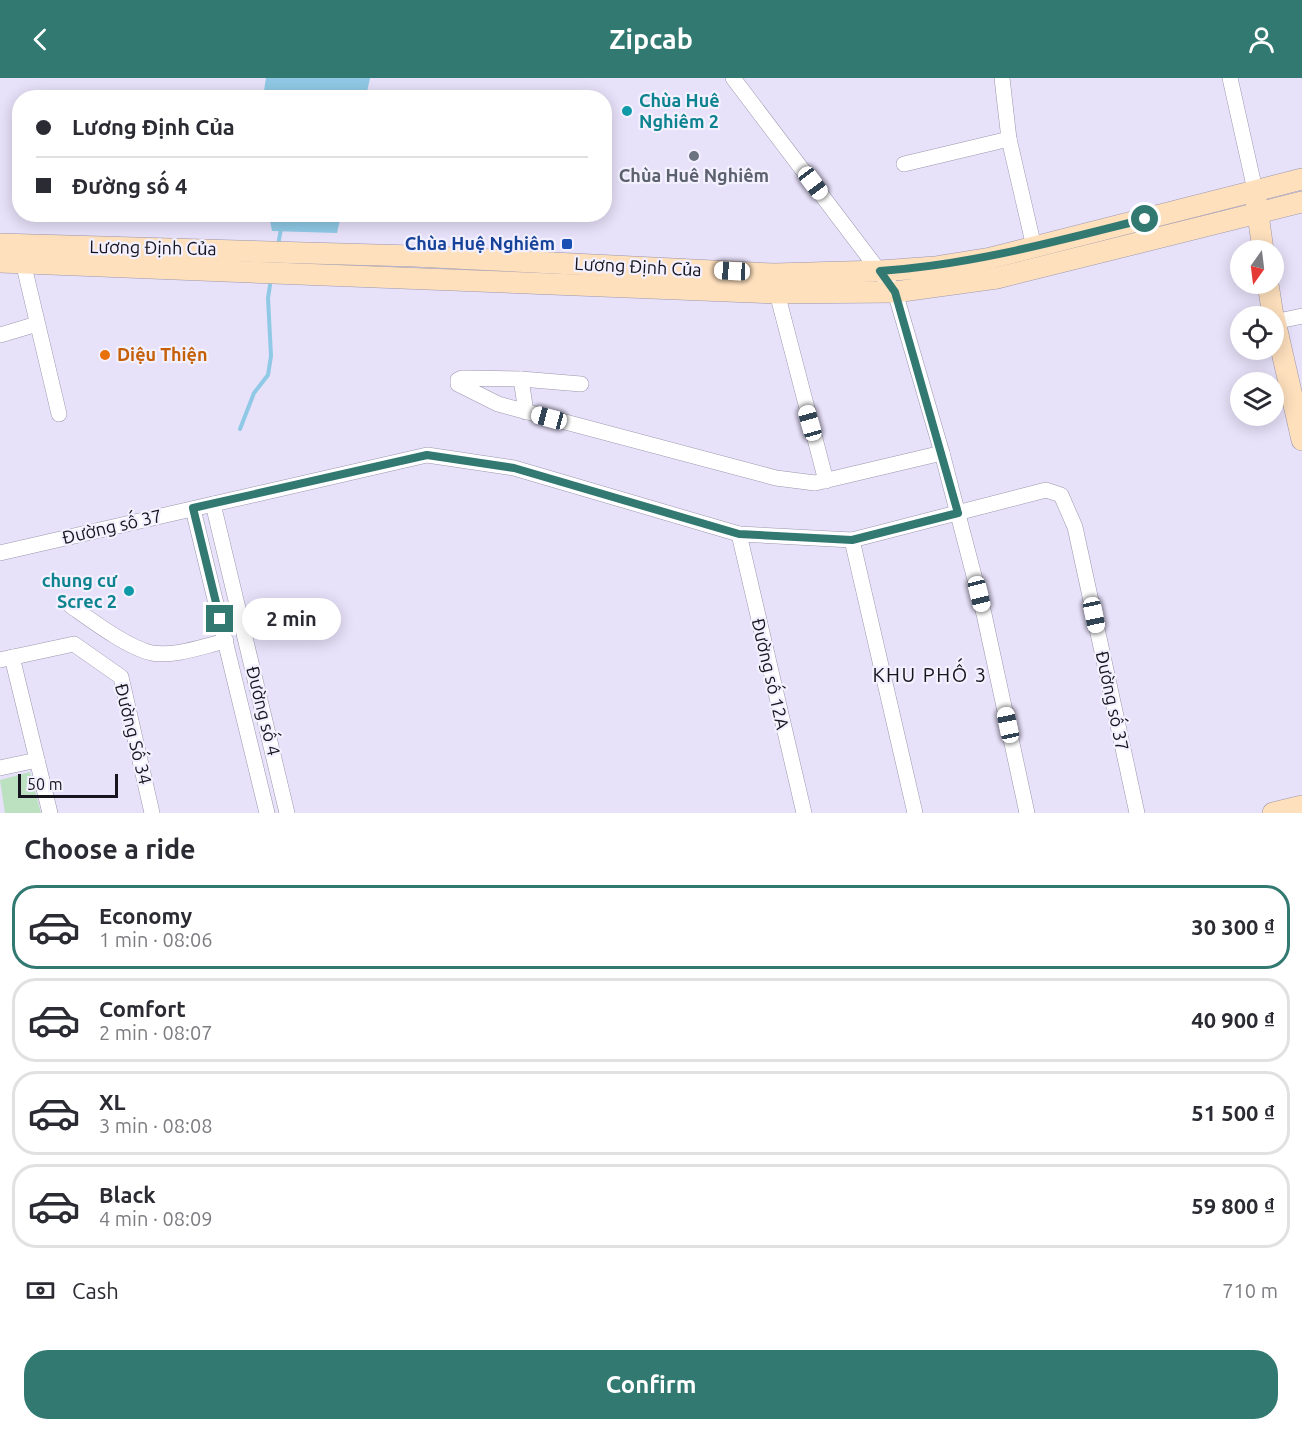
<!DOCTYPE html>
<meta charset="utf-8">
<style>
body{margin:0;font-family:Ubuntu,sans-serif;background:#f2f2f3;color:#2b2b33;height:100vh;display:flex;flex-direction:column;font-size:22px;white-space:nowrap}
*{box-sizing:border-box;margin:0}
p{font-size:20px;color:#7c7c81}
.icon{flex:none;width:33px;height:33px;fill:none;stroke:currentColor;stroke-width:2;stroke-linecap:round;stroke-linejoin:round}
.map{position:relative;height:735px;overflow:hidden}
.side{display:flex;flex-direction:column;background:#fff;flex:1}
.side>*{flex:none}
.guide{position:absolute;left:12px;top:12px;width:600px;height:132px;border-radius:24px;box-shadow:0 3px 15px #0003;display:grid;align-content:center;height:132px;padding:0 24px;background:#fff}
.needle{width:39px;rotate:194deg}
.fabs{position:absolute;left:1230px;top:162px;display:grid;gap:12px}
.fabs a{display:grid;place-items:center;width:54px;height:54px;border-radius:50%;background:#fff;box-shadow:0 3px 15px #0003;font-size:30px}
.scale{position:absolute;left:18px;bottom:15px;width:100px;box-sizing:border-box;padding-left:6px;border:3px solid #17151d;border-top:0;font-size:16px;line-height:21px;white-space:nowrap;color:#17151d;-webkit-text-stroke:4px #f3f0ff;paint-order:stroke}
.end{position:absolute;width:27px;height:27px;margin:-14px;border:8px solid #327972;background:#fff;box-shadow:0 0 0 3px #fff}
.from{border-radius:50%}
.bubble{position:absolute;height:42px;border-radius:21px;background:#fff;box-shadow:0 3px 15px #0003;font-size:20px;font-weight:700;line-height:42px;text-align:center}
.car{position:absolute;width:18px;height:36px;margin:-18px -9px;border-radius:8px;box-shadow:0 0 4px 2px #0007;background:linear-gradient(#fff 24%,#345 0 40%,#fff 0 76%,#345 0 86%,#fff 0)}
.guide b{display:flex;align-items:center;gap:21px;height:57px;font-size:22px}
.guide b+b{border-top:2px solid #e1e1e2}
.guide i{width:15px;height:15px;background:#2b2b33}
ul{padding:0;list-style:none}
li{display:flex;align-items:center;gap:18px;height:84px;margin:0 12px 9px;padding:0 12px;border:3px solid #e1e1e2;border-radius:24px}
li div{flex:1}
li b{display:block;font-size:22px}
li em{font-style:normal;font-weight:700}
li.active{border-color:#327972}
li>.icon{width:54px;height:54px;stroke-width:1.5}
h2{padding:0 24px;font-size:27px;line-height:72px}
.pay{display:flex;align-items:center;gap:15px;height:66px;padding:0 24px;font-size:22px}
.pay p{margin-inline-start:auto}
.action{display:flex;gap:12px;margin-top:auto;padding:12px 24px}
.action a{flex:1;height:69px;border-radius:24px;background:#327972;color:#fff;font-size:24px;font-weight:700;line-height:69px;text-align:center}
header{display:flex;justify-content:space-between;align-items:center;height:78px;padding:0 24px;background:#327972;color:#fff;font-size:27px;font-weight:700}
.map>svg:first-child{display:block}
</style>
<header><svg class="icon" aria-label="back" viewBox="0 0 24 24"><path d="M15 5l-7 7 7 7"/></svg>Zipcab<svg class="icon" aria-label="person" viewBox="0 0 24 24"><circle cx="12" cy="8" r="4"/><path d="M4 21q1-7 8-7t8 7"/></svg></header>
<div class="map">
<svg width="1302" height="735" viewBox="0 0 1302 735">
<rect width="100%" height="100%" fill="#e7e1f9"/>
<!-- green -->
<path fill="#bce1c0" d="M30 694 41 735H5L0 702Z"/>
<!-- water -->
<g fill="#90c9e6">
<path d="M266 0H370L366 19H263Z"/>
<path d="M269 137V136L341 137 337 155 272 153Z"/>
</g>
<g fill="none" stroke-linecap="round" stroke-linejoin="round">
<!-- stream -->
<g stroke="#90c9e6" stroke-width="4">
<path d="M278 167 281 151"/>
<path d="M240 351 254 315 268 297 271 278 268 220 271 201"/>
</g>
<!-- street casing -->
<g stroke="#9c97ad" stroke-width="16">
<g id="street">
<path d="M733 0 895 214 942 375 984 536 1027 735"/>
<path d="M1002 0 1009 61 1034 169"/>
<path d="M1230 0 1255 112"/>
<path d="M904 86 1009 61"/>
<path d="M23 184 59 336"/>
<path d="M777 215 826 403"/>
<path d="M1274 244 1302 238"/>
<path d="M0 257 37 246"/>
<path d="M521 301 581 306"/>
<path d="M526 334 521 301 462 300 458 302V306L498 326 776 400 815 405 942 375"/>
<path d="M213 426 287 735"/>
<path d="M193 431 267 735"/>
<path d="M739 456 804 735"/>
<path d="M852 462 915 735"/>
<path d="M0 475 427 377 514 390 739 456 852 462 1046 412 1061 417 1075 449 1137 735"/>
<path d="M71 528C91 542 128 570 152 575 175 579 203 568 226 563"/>
<path d="M12 579 50 735"/>
<path d="M0 582 74 566 121 599 152 735"/>
<path d="M0 690 37 682"/>
</g>
</g>
<!-- secondary casing -->
<g stroke="#9c97ad" stroke-width="22">
<g id="secondary">
<path d="M1256 122 1263 172"/>
<path d="M0 166 413 178 774 196 880 193 935 189 991 180 1302 101"/>
<path d="M0 184 777 215 895 214 997 200 1302 124"/>
<path d="M1268 206 1273 238"/>
<path d="M1274 239 1302 362"/>
<path d="M1273 735 1302 728"/>
</g>
</g>
<!-- street -->
<use href="#street" stroke="#fff" stroke-width="15"/>
<!-- secondary -->
<use href="#secondary" stroke="#fee0bd" stroke-width="21"/>
</g>
<g fill="none" stroke-linecap="round" stroke-linejoin="round">
<!-- route -->
<path stroke="#327972" stroke-width="8" d="M220 541 193 430 427 377 514 390 739 456 852 462 958 435 895 214 880 193C971 187 1057 163 1145 141"/>
</g>
<!-- markers -->
<g fill="#0f9aa8" stroke="#f3f0ff" stroke-width="2">
<circle cx="627" cy="33" r="6"/>
<circle cx="129" cy="513" r="6"/>
</g>
<circle fill="#6b7280" stroke="#f3f0ff" stroke-width="2" cx="694" cy="78" r="6"/>
<rect fill="#1a4fb4" stroke="#f3f0ff" stroke-width="2" x="561" y="160" width="12" height="12" rx="3"/>
<circle fill="#e8710a" stroke="#f3f0ff" stroke-width="2" cx="105" cy="277" r="6"/>
<g text-anchor="middle" stroke-width="4.5" stroke-linejoin="round" paint-order="stroke">
<!-- culture labels -->
<g font-size="18" font-weight="bold" fill="#0d838f" stroke="#f3f0ff" text-anchor="start">
<text x="639" y="29">Chùa Huê<tspan x="639" dy="21">Nghiêm 2</tspan></text>
<text x="117" y="509" text-anchor="end">chung cư<tspan x="117" dy="21">Screc 2</tspan></text>
</g>
<!-- worship labels -->
<g font-size="18" font-weight="bold" fill="#5b616d" stroke="#f3f0ff">
<text x="694" y="104">Chùa Huê Nghiêm</text>
</g>
<!-- transit labels -->
<g font-size="18" font-weight="bold" fill="#164399" stroke="#f3f0ff" text-anchor="end">
<text x="555" y="172">Chùa Huệ Nghiêm</text>
</g>
<!-- street labels -->
<g font-size="18" fill="#17151d" stroke="#f3f0ff">
<text transform="translate(153 170) rotate(1)" y="6">Lương Định Của</text>
<text transform="translate(638 189) rotate(3)" y="6">Lương Định Của</text>
<text transform="translate(112 449) rotate(-13)" y="6">Đường số 37</text>
<text transform="translate(770 596) rotate(77)" y="6">Đường số 12A</text>
<text transform="translate(1112 623) rotate(78)" y="6">Đường số 37</text>
<text transform="translate(263 633) rotate(76)" y="6">Đường số 4</text>
<text transform="translate(133 656) rotate(76)" y="6">Đường Số 34</text>
</g>
<!-- food labels -->
<g font-size="18" font-weight="bold" fill="#c56008" stroke="#f3f0ff" text-anchor="start">
<text x="117" y="283">Diệu Thiện</text>
</g>
<!-- neighbourhood labels -->
<g font-size="20" letter-spacing="1.5" fill="#17151d" stroke="#f3f0ff">
<text x="930" y="604">KHU PHỐ 3</text>
</g>
</g>
</svg>
<div class="fabs">
<a><svg class="needle" viewBox="-14 -14 28 28"><path d="M0-13l5 13h-10z" fill="#e53935"/><path d="M0 13l5-13h-10z" fill="#7c7c81"/></svg></a>
<a><svg class="icon" aria-label="locate" viewBox="0 0 24 24"><circle cx="12" cy="12" r="6"/><path d="M12 2v4M12 18v4M2 12h4M18 12h4"/></svg></a>
<a><svg class="icon" aria-label="layers" viewBox="0 0 24 24"><path d="M12 4l9 5-9 5-9-5zM3 14l9 5 9-5"/></svg></a>
</div>
<div class="scale">50 m</div>
<i class="end from" style="left:1145px;top:141px"></i>
<i class="end" style="left:220px;top:541px"></i>
<div class="bubble" style="left:242px;top:520px;width:99px">2 min</div>
<i class="car" style="left:813px;top:105px;rotate:143deg"></i>
<i class="car" style="left:732px;top:193px;rotate:273deg"></i>
<i class="car" style="left:549px;top:340px;rotate:285deg"></i>
<i class="car" style="left:810px;top:345px;rotate:344deg"></i>
<i class="car" style="left:979px;top:516px;rotate:166deg"></i>
<i class="car" style="left:1094px;top:537px;rotate:168deg"></i>
<i class="car" style="left:1008px;top:647px;rotate:348deg"></i>
<div class="guide">
<b><i class="from"></i>Lương Định Của</b>
<b><i></i>Đường số 4</b>
</div>
</div>
<section class="side">
<h2>Choose a ride</h2>
<ul>
<li class="active"><svg class="icon" aria-label="car" viewBox="0 0 24 24"><path d="M5 17H2v-5l4-1 3-4h7l3 4 3 1v5h-3M9 17h6M6 11h13"/><circle cx="7" cy="17" r="2"/><circle cx="17" cy="17" r="2"/></svg><div><b>Economy</b><p>1 min · 08:06</p></div><em>30 300 ₫</em></li>
<li><svg class="icon" aria-label="car" viewBox="0 0 24 24"><path d="M5 17H2v-5l4-1 3-4h7l3 4 3 1v5h-3M9 17h6M6 11h13"/><circle cx="7" cy="17" r="2"/><circle cx="17" cy="17" r="2"/></svg><div><b>Comfort</b><p>2 min · 08:07</p></div><em>40 900 ₫</em></li>
<li><svg class="icon" aria-label="car" viewBox="0 0 24 24"><path d="M5 17H2v-5l4-1 3-4h7l3 4 3 1v5h-3M9 17h6M6 11h13"/><circle cx="7" cy="17" r="2"/><circle cx="17" cy="17" r="2"/></svg><div><b>XL</b><p>3 min · 08:08</p></div><em>51 500 ₫</em></li>
<li><svg class="icon" aria-label="car" viewBox="0 0 24 24"><path d="M5 17H2v-5l4-1 3-4h7l3 4 3 1v5h-3M9 17h6M6 11h13"/><circle cx="7" cy="17" r="2"/><circle cx="17" cy="17" r="2"/></svg><div><b>Black</b><p>4 min · 08:09</p></div><em>59 800 ₫</em></li>
</ul>
<div class="pay"><svg class="icon" aria-label="cash" viewBox="0 0 24 24"><path d="M3 7h18v10H3z"/><circle cx="12" cy="12" r="2"/></svg>Cash<p>710 m</p></div>
<div class="action"><a>Confirm</a></div>
</section>
